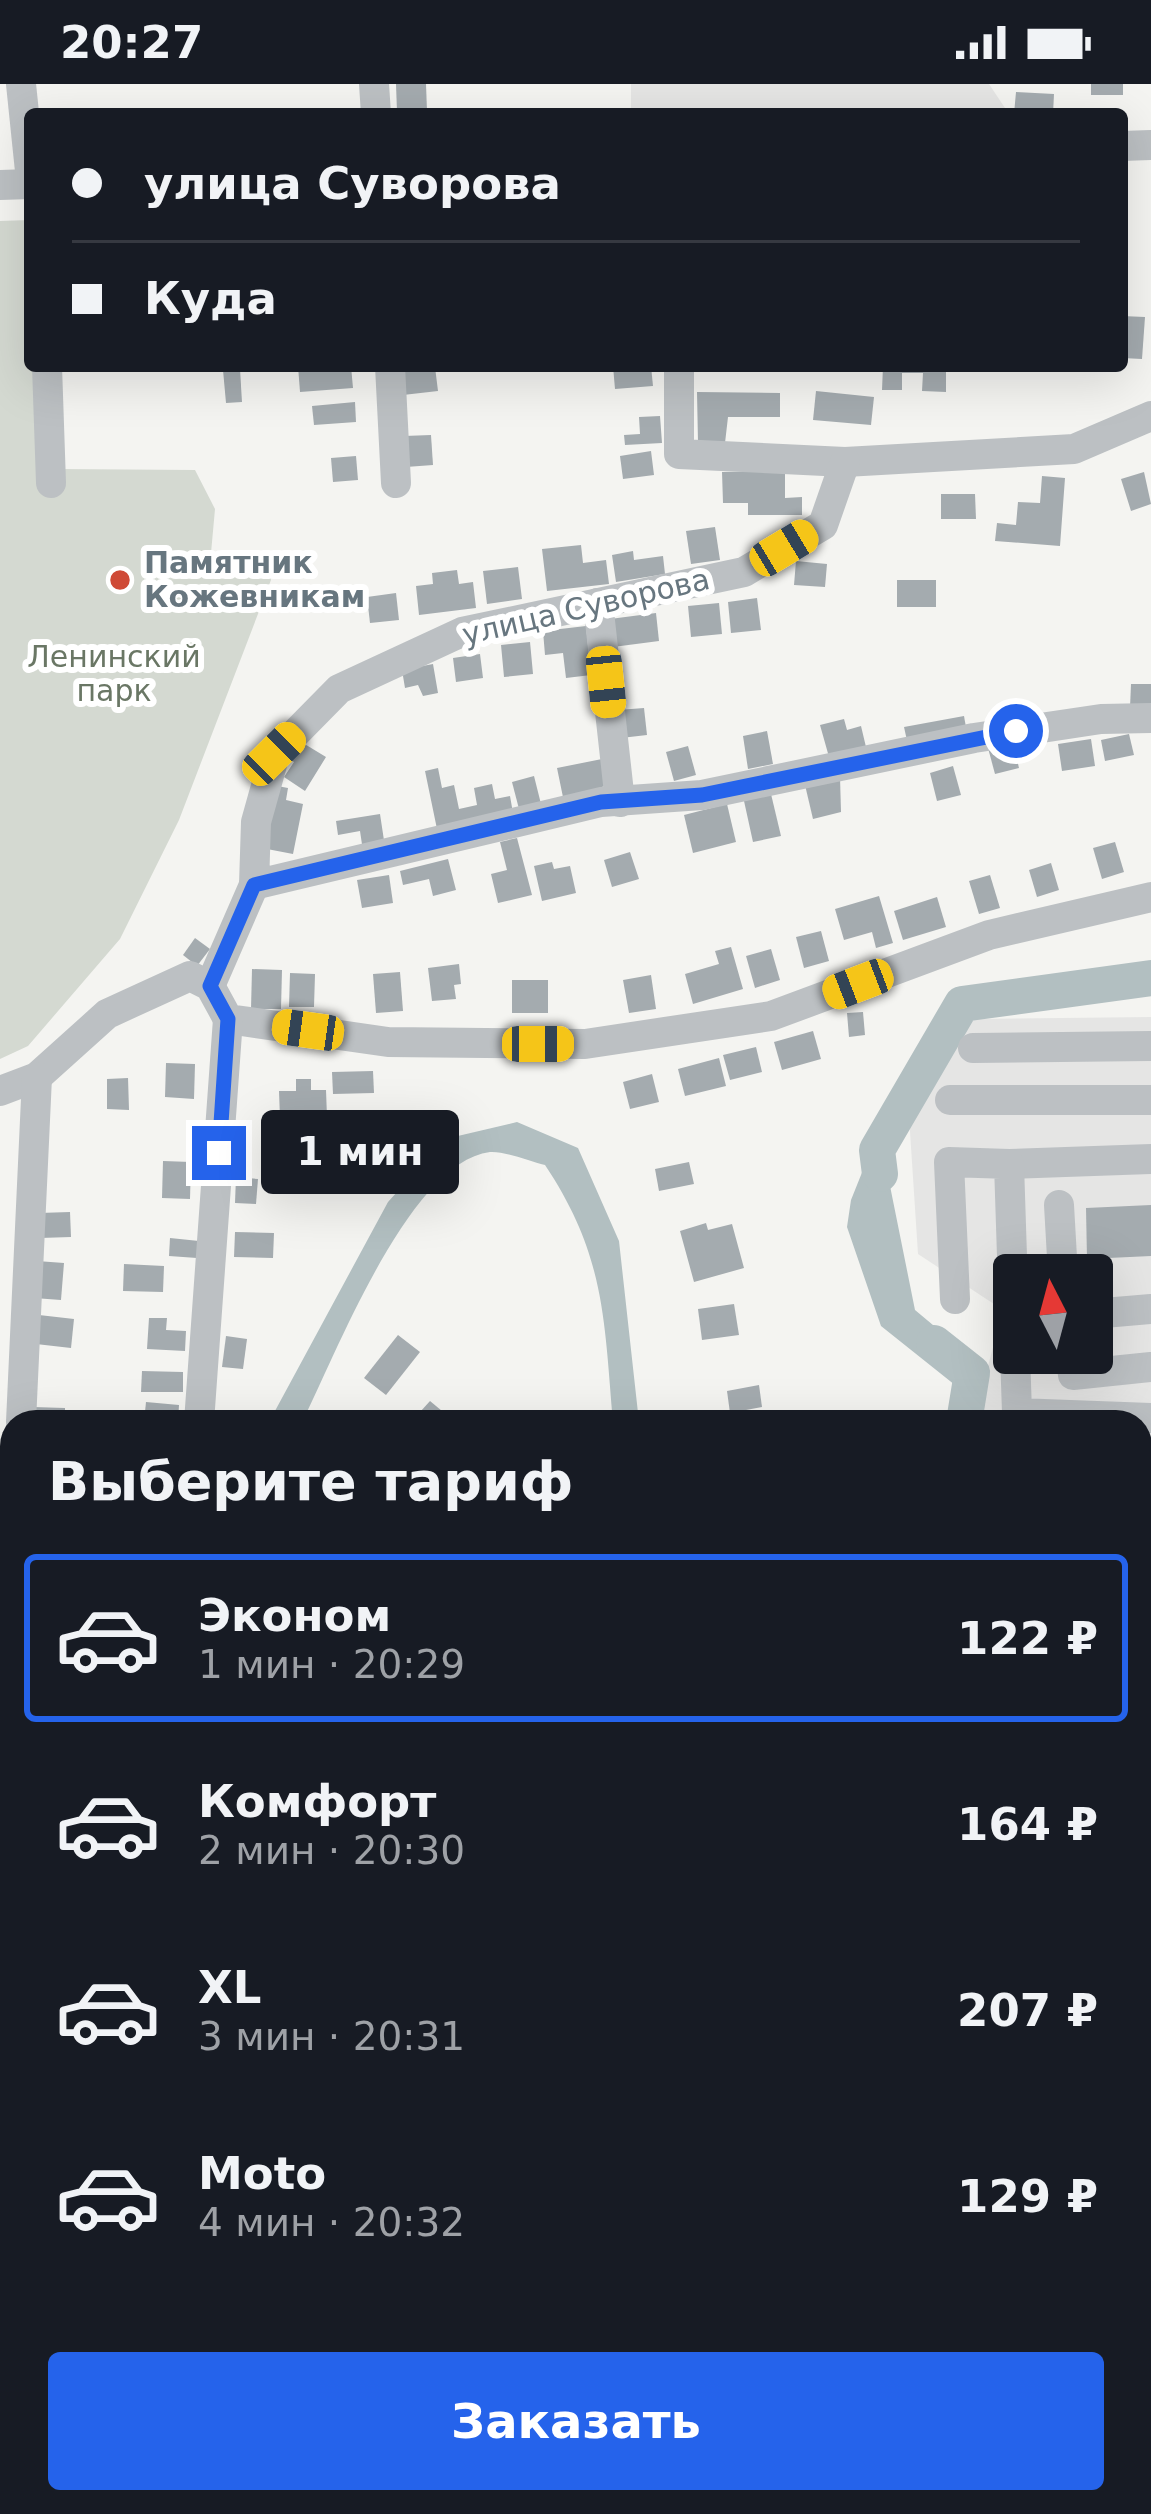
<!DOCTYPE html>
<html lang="ru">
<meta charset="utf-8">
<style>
body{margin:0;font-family:"DejaVu Sans",sans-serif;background:#242831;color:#f1f3f6;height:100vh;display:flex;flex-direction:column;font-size:45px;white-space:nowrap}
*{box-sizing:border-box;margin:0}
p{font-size:39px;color:#9ea1a6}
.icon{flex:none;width:66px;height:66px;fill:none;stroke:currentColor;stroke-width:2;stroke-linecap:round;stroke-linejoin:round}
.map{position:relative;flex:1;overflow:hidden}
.sheet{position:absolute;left:0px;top:1326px;width:1152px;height:1104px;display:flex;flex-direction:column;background:#171b24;border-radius:36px 36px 0 0;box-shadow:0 12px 48px #0002}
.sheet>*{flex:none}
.hud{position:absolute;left:24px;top:24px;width:1104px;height:264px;border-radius:12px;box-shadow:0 12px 48px #0002;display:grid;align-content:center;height:264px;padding:0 48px;background:#171b24}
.needle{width:78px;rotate:354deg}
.tools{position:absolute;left:993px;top:1170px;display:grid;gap:24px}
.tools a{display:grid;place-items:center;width:120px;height:120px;border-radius:12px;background:#171b24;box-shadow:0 12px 48px #0002;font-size:60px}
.end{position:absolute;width:54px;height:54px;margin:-27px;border:15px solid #2563eb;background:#fff;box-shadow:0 0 0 6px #fff}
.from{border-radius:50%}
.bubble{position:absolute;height:84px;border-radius:12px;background:#171b24;box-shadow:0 12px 48px #0002;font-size:39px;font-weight:700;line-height:84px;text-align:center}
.car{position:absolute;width:36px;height:72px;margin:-36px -18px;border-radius:15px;box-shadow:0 0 9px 3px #0007;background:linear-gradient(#f5c518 24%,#345 0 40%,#f5c518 0 76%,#345 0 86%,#f5c518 0)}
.hud b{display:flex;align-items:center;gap:42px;height:114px;font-size:45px}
.hud b+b{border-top:3px solid #363941}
.hud i{width:30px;height:30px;background:#f1f3f6}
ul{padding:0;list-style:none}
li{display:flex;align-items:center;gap:36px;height:168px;margin:0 24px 18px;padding:0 24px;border:6px solid transparent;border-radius:12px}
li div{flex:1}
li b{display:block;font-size:45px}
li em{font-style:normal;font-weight:700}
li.on{border-color:#2563eb}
li>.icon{width:108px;height:108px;stroke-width:1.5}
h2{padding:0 48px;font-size:54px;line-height:144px}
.primary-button{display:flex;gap:24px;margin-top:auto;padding:24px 48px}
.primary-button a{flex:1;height:138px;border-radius:12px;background:#2563eb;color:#fff;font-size:48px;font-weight:700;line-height:138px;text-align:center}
.status{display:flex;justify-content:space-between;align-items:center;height:84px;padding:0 60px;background:#171b24;direction:ltr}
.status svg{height:33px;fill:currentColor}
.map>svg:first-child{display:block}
</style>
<div class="status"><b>20:27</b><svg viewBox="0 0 49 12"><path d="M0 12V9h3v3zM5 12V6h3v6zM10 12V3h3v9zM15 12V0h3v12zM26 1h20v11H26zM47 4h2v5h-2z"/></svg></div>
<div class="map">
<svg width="1151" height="2430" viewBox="0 0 1151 2430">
<rect width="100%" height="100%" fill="#f4f4f1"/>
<!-- built -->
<g fill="#e5e5e4" fill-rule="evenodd">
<path d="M631 0H989L1009 30H631Z"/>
<path d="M1151 933V1505H1140V1338H973L1003 1226 918 1170 908 1017 973 935ZM1014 1191H1092V1269H1014Z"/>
</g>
<!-- green -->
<path fill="#d4d9d1" d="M30 136V282H46L56 385 195 386 215 425 211 469 190 474 267 472 271 496 179 736 120 855 28 962 0 975V137Z"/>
<!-- water -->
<g fill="#b2bfc1">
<path d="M517 1038 578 1064 619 1157 639 1338H613C604 1234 605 1171 545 1081 529 1077 505 1067 490 1068 409 1078 336 1271 302 1338H269L388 1118 445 1055Z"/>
<path d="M881 1041 902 1050 887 1087 915 1226 976 1277 965 1309 881 1242 847 1143 851 1116Z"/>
</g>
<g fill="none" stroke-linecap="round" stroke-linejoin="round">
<!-- river -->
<g stroke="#b2bfc1" stroke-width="36">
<path d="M880 1090 877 1066 962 920 1151 894"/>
<path d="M934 1259 972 1289 964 1338"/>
<path d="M0 1929 12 1920"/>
</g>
</g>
<!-- building -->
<g fill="#a4abaf">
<path d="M396 0H426L427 27 397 28Z"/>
<rect x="1091" y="0" width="32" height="11"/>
<path d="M1016 8 1054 10 1053 30H1014Z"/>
<path d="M1122 232 1145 233 1142 275 1122 274Z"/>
<path d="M298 282H351L353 304 300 308Z"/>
<path d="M613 282H651L653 302 615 305Z"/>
<path d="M883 282H946V308L922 307 923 289H902V306H882Z"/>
<path d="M435 283 438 307 403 311 400 286Z"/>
<path d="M240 285 242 318 226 319 223 286Z"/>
<path d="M816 307 874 313 871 341 813 336Z"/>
<path d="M697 308 780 309V333H728L725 359H698Z"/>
<path d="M355 318 356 338 314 341 312 322Z"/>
<path d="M660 332 662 359 625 361 624 351 640 350 639 333Z"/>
<path d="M431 351 433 381 406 383 404 352Z"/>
<path d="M651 367 654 391 623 395 620 372Z"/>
<path d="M356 372 358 396 333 398 331 374Z"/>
<path d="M785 387V414L802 413V431H748V419H723L722 388Z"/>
<path d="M1144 388 1151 420 1131 427 1121 395Z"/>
<path d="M1042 392 1065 394 1060 462 995 457 997 439 1016 441 1018 418 1040 419Z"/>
<path d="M941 410H975L976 435H941Z"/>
<path d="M715 443 720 476 691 480 686 447Z"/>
<path d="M581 461 583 479 606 476 609 500 547 507 542 465Z"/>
<path d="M633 467 634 476 663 472 665 490 616 498 612 471Z"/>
<path d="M796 477 827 480 825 503 794 501Z"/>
<path d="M518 483 522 515 487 520 483 487Z"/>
<path d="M457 486 459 500 473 498 476 524 419 531 416 502 433 500 432 489Z"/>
<rect x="897" y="496" width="39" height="27"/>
<path d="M396 509 399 536 370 539 367 513Z"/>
<path d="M757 514 761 546 731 549 728 518Z"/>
<path d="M719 519 722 550 691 553 688 522Z"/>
<path d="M656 529 659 557 613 563 610 535Z"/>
<path d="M586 542 591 591 566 594 563 569 545 571 543 547Z"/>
<path d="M530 558 533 590 504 593 501 561Z"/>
<path d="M480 570 483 594 456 598 453 574Z"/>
<path d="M433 580 438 609 423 612 418 601 405 604 402 586Z"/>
<path d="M1131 600H1151V624H1130Z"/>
<path d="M644 624 647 651 621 654 618 626Z"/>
<path d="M964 632 967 649 908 661 904 643Z"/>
<path d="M844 635 847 646 861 642 866 663 829 673 820 641Z"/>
<path d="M767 647 773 680 748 685 743 652Z"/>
<path d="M1129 650 1134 671 1105 677 1101 656Z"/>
<path d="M1091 655 1095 682 1062 687 1058 660Z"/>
<path d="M298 656 326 673 305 707 284 693 294 678 287 673Z"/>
<path d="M1013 658 1019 684 995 690 988 664Z"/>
<path d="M688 662 696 691 674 697 666 668Z"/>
<path d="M602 675 607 701 564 718 557 684Z"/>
<path d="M953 682 961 711 937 717 930 689Z"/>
<path d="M438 684 442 704 454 701 459 725 477 721 474 704 492 700 495 715 510 712 513 729 437 745 425 687Z"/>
<path d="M534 692 541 720 519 725 512 698Z"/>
<path d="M840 693 841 728 813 735 805 701Z"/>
<path d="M272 701 288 704 286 716 303 720 293 770 267 765Z"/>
<path d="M771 710 781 752 753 758 744 717Z"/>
<path d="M727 720 736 758 693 769 684 731Z"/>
<path d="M380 730 385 763 363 767 360 747 338 751 336 737Z"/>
<path d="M517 754 532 811 498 819 491 790 507 786 500 758Z"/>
<path d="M1115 758 1124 788 1102 795 1093 764Z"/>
<path d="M630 768 639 795 612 803 604 776Z"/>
<path d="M448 775 456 806 433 812 429 795 403 801 400 787Z"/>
<path d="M552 778 554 785 570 782 576 809 542 817 534 782Z"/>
<path d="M1051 779 1059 806 1037 813 1029 786Z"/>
<path d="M389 791 393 819 362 824 357 796Z"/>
<path d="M990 791 1000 824 979 830 969 797Z"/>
<path d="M879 812 893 859 876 864 872 848 844 856 835 825Z"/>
<path d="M937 813 946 843 903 856 894 827Z"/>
<path d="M821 847 829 877 804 884 796 853Z"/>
<path d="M195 854 210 865 197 882 183 871Z"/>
<path d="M731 863 743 905 693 920 685 890 719 880 715 867Z"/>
<path d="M771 865 780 896 755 904 746 872Z"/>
<path d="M459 880 461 900 454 901 456 915 432 917 428 884Z"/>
<path d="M252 885 282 886 281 925H251Z"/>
<path d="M400 888 403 927 376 929 373 890Z"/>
<path d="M290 889 315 890 314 923H289Z"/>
<path d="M651 891 656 925 629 929 623 896Z"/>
<rect x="512" y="896" width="36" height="33"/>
<path d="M863 928 865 951 849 953 847 929Z"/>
<path d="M813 947 821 975 782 986 774 958Z"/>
<path d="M756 963 762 988 730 996 723 971Z"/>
<path d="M719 974 726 1002 685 1012 678 985Z"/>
<path d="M166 979 195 980 194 1015 165 1013Z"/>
<path d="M373 987 374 1009 333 1010 332 988Z"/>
<path d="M652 990 659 1018 630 1025 623 998Z"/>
<path d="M128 994 129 1026 107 1025V995Z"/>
<path d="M296 995H311V1006H326L327 1033 280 1034 279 1007H296Z"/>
<path d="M163 1077 191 1078 190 1115 162 1114Z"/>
<path d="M689 1078 694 1100 659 1107 655 1085Z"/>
<path d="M236 1093 258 1095 256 1120 235 1119Z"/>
<path d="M1151 1121V1172L1087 1175 1086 1124Z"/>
<path d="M70 1128 71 1153 40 1154 39 1129Z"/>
<path d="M706 1139 708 1146 732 1140 744 1184 694 1198 680 1147Z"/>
<path d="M235 1148 274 1149 273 1174 234 1173Z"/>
<path d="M170 1154 199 1157 197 1174 169 1172Z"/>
<path d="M37 1177 64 1179 61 1216 34 1214Z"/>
<path d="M124 1180 164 1182 163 1208 123 1207Z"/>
<path d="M734 1220 739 1251 702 1256 698 1225Z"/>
<path d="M39 1231 74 1235 71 1264 36 1260Z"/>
<path d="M149 1234H167L166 1246 186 1247 185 1267 147 1265Z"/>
<path d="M398 1251 420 1268 386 1311 364 1294Z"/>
<path d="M226 1252 247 1255 243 1285 222 1283Z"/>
<path d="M142 1287 183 1288V1308H141Z"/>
<path d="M759 1301 762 1323 730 1329 727 1307Z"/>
<path d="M430 1317 448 1332 442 1338H411Z"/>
<path d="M146 1318 179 1321 178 1338H144Z"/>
<path d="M33 1323 65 1324V1338H33Z"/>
<path d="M1151 1685V1715L1140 1717V1686Z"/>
<path d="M1140 1947 1151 1958V2045L1140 2034Z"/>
<path d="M8 2173 12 2216 4 2223 0 2181Z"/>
<path d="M486 2418H520L507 2430H496Z"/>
<path d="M876 2418H900L911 2430H875L870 2424Z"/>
<path d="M1040 2418H1075L1062 2430H1051Z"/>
</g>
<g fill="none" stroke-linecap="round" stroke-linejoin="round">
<!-- minor -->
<g stroke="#bcc0c3" stroke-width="30">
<path d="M21 0 30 87"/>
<path d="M374 0 376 30"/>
<path d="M1122 62 1151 61"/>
<path d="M0 101 30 100"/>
<path d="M47 282 51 399"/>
<path d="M390 282 396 399"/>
<path d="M679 282V370L845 378 1074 365 1151 332"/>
<path d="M845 378 823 441 744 488 462 548 339 605 275 670 256 738 254 801 601 718 702 711 974 654 1101 635 1151 634"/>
<path d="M598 519 620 718"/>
<path d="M210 902 254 801"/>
<path d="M973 964 1151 962"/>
<path d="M0 1007 37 993 107 930 190 892 210 902 228 935 388 958 585 960 771 932 989 851 1151 813"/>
<path d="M950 1016H1151"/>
<path d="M1009 1080 1151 1075"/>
<path d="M1059 1121 1063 1191"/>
<path d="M955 1215 949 1078 1009 1080 1014 1234"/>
<path d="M1092 1230 1151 1225"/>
<path d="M1015 1269 1017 1329 1151 1334"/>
<path d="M1070 1269 1073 1291 1151 1283"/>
<path d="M21 1338 37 993"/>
<path d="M199 1338 228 935"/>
<path d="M1140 1394 1151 1395"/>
<path d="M1140 1457H1151"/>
<path d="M1140 1622 1151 1621"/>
<path d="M1140 1740 1151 1739"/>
<path d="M10 1825 12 1581"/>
<path d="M1140 1901 1151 1912"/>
<path d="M0 2059 12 2072"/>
<path d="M1140 2109 1151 2119"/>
<path d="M0 2156 12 2144"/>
<path d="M1140 2274 1151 2264"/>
<path d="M0 2346 12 2352"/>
<path d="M0 2382 12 2386"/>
<path d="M70 2418 91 2430"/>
<path d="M588 2418 597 2430"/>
<path d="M137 2430 149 2418"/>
<path d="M548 2430 560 2418"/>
<path d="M973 2430 986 2418"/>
</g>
</g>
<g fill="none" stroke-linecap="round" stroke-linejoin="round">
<!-- route -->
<path stroke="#2563eb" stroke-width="15" d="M219 1069 228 935 210 902 254 801 601 718 702 711 1016 647"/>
</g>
<!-- markers -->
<circle fill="#cf4a36" stroke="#fff" stroke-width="4.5" cx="120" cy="496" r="12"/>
<g text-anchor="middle" stroke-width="12" stroke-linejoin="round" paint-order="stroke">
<!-- poi labels -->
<g font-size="30" font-weight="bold" fill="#67767f" stroke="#fff" text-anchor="start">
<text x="144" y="489">Памятник<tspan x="144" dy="34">Кожевникам</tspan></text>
</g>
<!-- street labels -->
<g font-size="30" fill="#67767f" stroke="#fff">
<text transform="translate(586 523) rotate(-13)" y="10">улица Суворова</text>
</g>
<!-- park labels -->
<g font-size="30" fill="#6a7765" stroke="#fff">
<text x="114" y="583">Ленинский<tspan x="114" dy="34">парк</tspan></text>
</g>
</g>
</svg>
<div class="tools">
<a><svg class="needle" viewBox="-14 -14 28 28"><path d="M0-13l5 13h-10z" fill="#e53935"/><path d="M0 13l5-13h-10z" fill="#9ea1a6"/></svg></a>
</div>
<i class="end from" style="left:1016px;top:647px"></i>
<i class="end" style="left:219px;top:1069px"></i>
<div class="bubble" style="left:261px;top:1026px;width:198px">1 мин</div>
<i class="car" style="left:784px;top:464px;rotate:59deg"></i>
<i class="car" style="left:606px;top:598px;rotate:174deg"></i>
<i class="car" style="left:274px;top:670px;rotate:45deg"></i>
<i class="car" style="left:858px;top:900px;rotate:249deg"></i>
<i class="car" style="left:308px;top:946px;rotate:278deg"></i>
<i class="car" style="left:538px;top:960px;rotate:90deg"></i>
<div class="hud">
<b><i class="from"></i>улица Суворова</b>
<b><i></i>Куда</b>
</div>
<section class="sheet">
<h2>Выберите тариф</h2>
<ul>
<li class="on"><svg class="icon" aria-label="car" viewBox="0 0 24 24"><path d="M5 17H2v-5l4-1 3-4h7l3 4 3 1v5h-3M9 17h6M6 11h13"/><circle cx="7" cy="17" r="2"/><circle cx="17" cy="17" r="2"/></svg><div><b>Эконом</b><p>1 мин · 20:29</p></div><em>122 ₽</em></li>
<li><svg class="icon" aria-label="car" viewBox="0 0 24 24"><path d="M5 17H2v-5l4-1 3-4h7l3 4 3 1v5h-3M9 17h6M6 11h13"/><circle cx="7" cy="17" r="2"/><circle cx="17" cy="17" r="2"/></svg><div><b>Комфорт</b><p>2 мин · 20:30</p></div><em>164 ₽</em></li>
<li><svg class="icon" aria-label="car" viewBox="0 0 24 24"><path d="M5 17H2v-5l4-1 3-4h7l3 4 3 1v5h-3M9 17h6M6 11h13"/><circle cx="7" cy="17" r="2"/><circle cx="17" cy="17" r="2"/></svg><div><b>XL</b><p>3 мин · 20:31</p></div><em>207 ₽</em></li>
<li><svg class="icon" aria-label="car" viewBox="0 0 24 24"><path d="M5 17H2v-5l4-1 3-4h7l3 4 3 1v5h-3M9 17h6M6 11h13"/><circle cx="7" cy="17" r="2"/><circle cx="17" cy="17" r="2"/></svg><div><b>Moto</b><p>4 мин · 20:32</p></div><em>129 ₽</em></li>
</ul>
<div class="primary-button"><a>Заказать</a></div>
</section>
</div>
